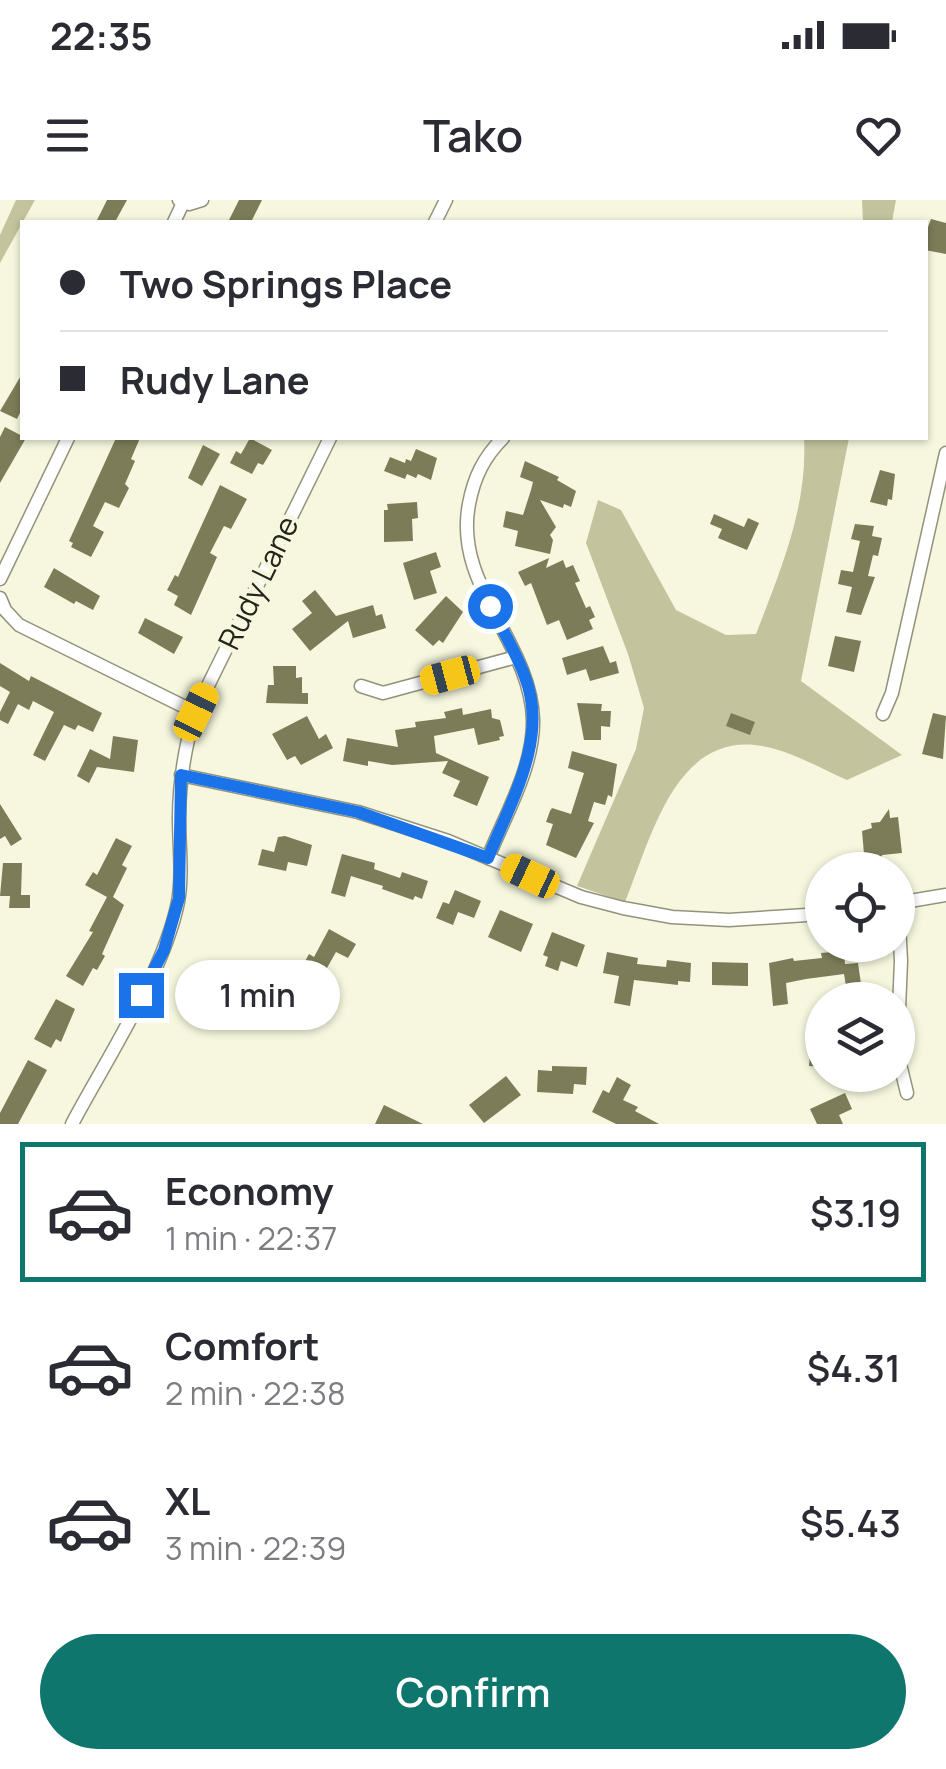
<!DOCTYPE html>
<meta charset="utf-8">
<style>
body{margin:0;font-family:Manrope,sans-serif;background:#f2f2f3;color:#2b2b33;height:100vh;display:flex;flex-direction:column;font-size:38px;white-space:nowrap}
*{box-sizing:border-box;margin:0}
p{font-size:32px;color:#7c7c81}
.icon{flex:none;width:55px;height:55px;fill:none;stroke:currentColor;stroke-width:2;stroke-linecap:round;stroke-linejoin:round}
.map{position:relative;height:924px;overflow:hidden}
.details{display:flex;flex-direction:column;background:#fff;flex:1}
.details>*{flex:none}
.top-card{position:absolute;left:20px;top:20px;width:908px;height:220px;border-radius:0px;box-shadow:0 2px 8px #0004;display:grid;align-content:center;height:220px;padding:0 40px;background:#fff}
.controls{position:absolute;left:805px;top:652px;display:grid;gap:20px}
.controls a{display:grid;place-items:center;width:110px;height:110px;border-radius:50%;background:#fff;box-shadow:0 2px 8px #0004;font-size:50px}
.end{position:absolute;width:45px;height:45px;margin:-22px;border:12px solid #1a73e8;background:#fff;box-shadow:0 0 0 5px #fff}
.from{border-radius:50%}
.bubble{position:absolute;height:70px;border-radius:35px;background:#fff;box-shadow:0 2px 8px #0004;font-size:32px;font-weight:600;line-height:70px;text-align:center}
.car{position:absolute;width:30px;height:60px;margin:-30px -15px;border-radius:12px;box-shadow:0 0 8px 2px #0007;background:linear-gradient(#f5c518 24%,#345 0 40%,#f5c518 0 76%,#345 0 86%,#f5c518 0)}
.top-card b{display:flex;align-items:center;gap:35px;height:95px;font-size:38px}
.top-card b+b{border-top:2px solid #e1e1e2}
.top-card i{width:25px;height:25px;background:#2b2b33}
ul{padding:18px 0 0;list-style:none}
li{display:flex;align-items:center;gap:30px;height:140px;margin:0 20px 15px;padding:0 20px;border:5px solid transparent;border-radius:0px}
li div{flex:1}
li b{display:block;font-size:38px}
li em{font-style:normal;font-weight:600}
li.current{border-color:#0f766e}
li>.icon{width:90px;height:90px;stroke-width:1.5}
.cta{display:flex;gap:20px;margin-top:auto;padding:20px 40px}
.cta a{flex:1;height:115px;border-radius:60px;background:#0f766e;color:#fff;font-size:40px;font-weight:600;line-height:115px;text-align:center}
.status{display:flex;justify-content:space-between;align-items:center;height:70px;padding:0 50px;background:#fff;direction:ltr}
.status svg{height:28px;fill:currentColor}
header{display:flex;justify-content:space-between;align-items:center;height:130px;padding:0 40px;background:#fff;font-size:45px;font-weight:600}
.map>svg:first-child{display:block}
</style>
<div class="status"><b>22:35</b><svg viewBox="0 0 49 12"><path d="M0 12V9h3v3zM5 12V6h3v6zM10 12V3h3v9zM15 12V0h3v12zM26 1h20v11H26zM47 4h2v5h-2z"/></svg></div>
<header><svg class="icon" aria-label="menu" viewBox="0 0 24 24"><path d="M4 6h16M4 12h16M4 18h16"/></svg>Tako<svg class="icon" aria-label="heart" viewBox="0 0 24 24"><path d="M12 20l-8-8c-3-5 5-10 8-4 3-6 11-1 8 4z"/></svg></header>
<div class="map">
<svg width="946" height="924" viewBox="0 0 946 924">
<rect width="100%" height="100%" fill="#f6f7de"/>
<!-- forest -->
<g fill="#c3c49d">
<path d="M16 0H35L0 63V35Z"/>
<path d="M862 0H896L892 22H863Z"/>
<path d="M804 238H849L801 481 902 555 847 580C824 570 800 556 775 549 678 521 653 633 625 702L577 686 636 549 644 508 628 454 586 343 598 300 621 310 676 410 726 435 756 434C780 372 808 306 804 238Z"/>
</g>
<!-- building -->
<g fill="#7c7d58">
<path d="M107 0H127L115 22H96Z"/>
<path d="M239 0H262L251 22H228Z"/>
<path d="M931 19 946 23V54L925 50V35Z"/>
<path d="M22 174V209L17 219 0 211Z"/>
<path d="M5 227 26 238 0 283V237Z"/>
<path d="M116 238H140L131 259 135 261 125 284 129 288 119 308 105 302 93 326 104 332 91 357 71 347 73 343 69 341Z"/>
<path d="M250 238 272 250 263 265 258 263 252 274 230 263 236 251 241 254Z"/>
<path d="M203 245 220 254 202 286 188 278Z"/>
<path d="M416 249 437 258 431 280 418 274 416 278 407 274 405 279 384 271 390 257 405 263 406 259 411 261Z"/>
<path d="M525 261 559 277 557 280 576 291 571 307 564 304 563 308 540 300 556 327 550 335 553 340 550 354 515 346 518 331 503 327 506 311 523 315 531 290 533 282 520 277Z"/>
<path d="M880 270 895 274 892 300 888 299 887 306 870 302Z"/>
<path d="M220 285 247 299 231 329 224 326 210 353 217 357 191 415 174 405 178 396 167 390 175 375 178 377Z"/>
<path d="M417 302 418 318 412 319 413 341 384 342V310H388L387 304Z"/>
<path d="M714 314 744 327 748 318 759 323 747 350 718 338 722 329 710 324Z"/>
<path d="M855 324 874 326 872 336 882 338 878 356 873 355 868 376 875 377 861 415 846 412 852 387 838 384 841 370 853 372 860 341 851 339Z"/>
<path d="M436 352 441 367 430 371 437 393 414 400 403 363Z"/>
<path d="M549 358 546 368 563 360 566 368 573 365 580 381 575 383 586 408 590 406 595 417 589 420 593 429 567 440 559 420 547 425 531 383 525 386 518 372Z"/>
<path d="M54 368 100 396 93 410 76 401 74 404 44 387Z"/>
<path d="M315 390 336 416 373 405 376 416 382 414 386 428 353 438 348 421 310 451 292 429 312 413 302 401Z"/>
<path d="M446 396 463 412 443 443 439 440 433 446 415 430Z"/>
<path d="M145 418 183 437 174 454 138 433Z"/>
<path d="M835 436 861 441 854 472 828 466Z"/>
<path d="M603 446 610 463 616 461 619 473 590 481 586 469 567 475 562 458Z"/>
<path d="M0 463 29 481 31 476 102 513 93 532 78 525 75 530 64 525 45 561 33 555 54 512 33 501 29 510 18 504 8 524 0 520V512L10 492 0 486Z"/>
<path d="M273 466H296V478L302 477V493H308V504L266 503 268 485H274Z"/>
<path d="M577 503 602 504 601 511H611L610 527 601 526V540H584Z"/>
<path d="M462 508 463 515 491 509 492 518 500 520 504 536 499 537 500 540 478 545 474 528 434 536 436 553 489 577 477 606 453 596 460 581 442 573 448 561 392 565 368 561V566L343 561 347 538 398 547 395 530 416 527 415 522 446 518 444 512Z"/>
<path d="M731 513 755 522 750 535 726 526Z"/>
<path d="M933 513 946 516 943 559 922 554Z"/>
<path d="M307 516 319 539 326 534 333 548 301 565 295 556 287 560 272 534Z"/>
<path d="M113 536 138 540 134 572 97 567 89 583 77 576 90 549 110 559Z"/>
<path d="M572 551 617 564 612 597 608 595 605 605 594 602 588 621 594 623 576 658 546 645 553 624 546 622 550 611 552 608 571 614 584 573 568 568Z"/>
<path d="M0 604 22 639 11 646 5 636 0 639Z"/>
<path d="M889 609 890 618 898 617 902 653 882 655 881 663 865 665 862 631 872 628 871 623 880 622Z"/>
<path d="M285 636 312 645 307 666 288 662 286 671 258 665 262 649 274 652 278 637Z"/>
<path d="M116 638 132 646 122 665 127 668 113 697 124 705 102 754 105 756 97 770 93 768 83 786 66 776 93 732 89 731 107 697 85 685 93 672 97 675Z"/>
<path d="M342 654 375 663 374 669 400 678 402 672 428 681 422 699 415 696 413 700 382 689 383 686 351 676 345 697 331 693Z"/>
<path d="M3 663H22L21 695H30V708H9L10 696H0Z"/>
<path d="M455 690 481 701 474 718 458 712 453 725 436 718 443 702 449 704Z"/>
<path d="M500 710 533 724 521 752 488 737Z"/>
<path d="M329 729 356 744 348 758 336 752 318 784 330 791 324 802 311 795 301 813 296 810 294 813 280 805 289 788 285 785 293 771 298 774 309 754 314 757Z"/>
<path d="M552 732 585 745 577 767 561 761 558 771 545 766 548 757 543 755Z"/>
<path d="M844 751 845 764 858 763 861 784 846 786 844 774 806 779 786 783 788 804 773 806 769 763 793 758 794 761 822 758 821 753Z"/>
<path d="M607 752 638 758 637 764 666 767 667 760 691 763 690 782 678 781V785L634 780 630 806 614 803 619 776 603 773Z"/>
<path d="M712 762 748 763V786L712 785Z"/>
<path d="M56 799 75 809 61 842 56 839 51 848 34 839Z"/>
<path d="M812 832H822V867L809 866Z"/>
<path d="M28 860 47 870 18 924H0V913Z"/>
<path d="M552 866 587 867 586 885 574 884 573 894 537 892 538 870 552 871Z"/>
<path d="M506 876 521 895 484 923 469 905Z"/>
<path d="M617 877 631 885 623 900 638 907 635 911 659 924H616L592 912 603 890 609 893Z"/>
<path d="M845 893 852 909 839 915 843 924H817L810 909Z"/>
<path d="M384 905 423 924H375Z"/>
</g>
<g fill="none" stroke-linecap="round" stroke-linejoin="round">
<!-- street casing -->
<g stroke="#92937c" stroke-width="15">
<g id="street">
<path d="M179 0 189 4 202 0"/>
<path d="M174 22 183 3"/>
<path d="M435 22 446 0"/>
<path d="M0 379 68 238"/>
<path d="M0 398 5 410 19 425 195 512"/>
<path d="M361 486 383 493 516 457"/>
<path d="M883 514 892 493 946 253"/>
<path d="M181 575 358 612 448 641 581 697 623 708 672 717 729 720 822 714"/>
<path d="M488 658C505 615 534 567 533 520 531 442 453 385 469 304 474 277 484 257 503 238"/>
<path d="M898 703 946 695"/>
<path d="M898 833 901 761 898 703"/>
<path d="M898 856 907 893"/>
<path d="M72 924C106 860 164 772 178 702 183 674 179 646 179 618 179 581 185 547 195 512L330 238"/>
</g>
</g>
<!-- street -->
<use href="#street" stroke="#fff" stroke-width="12"/>
</g>
<g fill="none" stroke-linecap="round" stroke-linejoin="round">
<!-- route -->
<path stroke="#1a73e8" stroke-width="12" d="M141 795 164 750 179 698 181 575 358 612 488 658C511 601 549 538 525 477 516 452 502 429 490 406"/>
</g>
<g text-anchor="middle" stroke-width="9" stroke-linejoin="round" paint-order="stroke">
<!-- street labels -->
<g font-size="30" fill="#23241b" stroke="#f6f7de">
<text transform="translate(259 383) rotate(-64)" y="10">Rudy Lane</text>
</g>
</g>
</svg>
<div class="controls">
<a><svg class="icon" aria-label="locate" viewBox="0 0 24 24"><circle cx="12" cy="12" r="6"/><path d="M12 2v4M12 18v4M2 12h4M18 12h4"/></svg></a>
<a><svg class="icon" aria-label="layers" viewBox="0 0 24 24"><path d="M12 4l9 5-9 5-9-5zM3 14l9 5 9-5"/></svg></a>
</div>
<i class="end from" style="left:490px;top:406px"></i>
<i class="end" style="left:141px;top:795px"></i>
<div class="bubble" style="left:175px;top:760px;width:165px">1 min</div>
<i class="car" style="left:450px;top:475px;rotate:255deg"></i>
<i class="car" style="left:196px;top:512px;rotate:26deg"></i>
<i class="car" style="left:530px;top:676px;rotate:295deg"></i>
<div class="top-card">
<b><i class="from"></i>Two Springs Place</b>
<b><i></i>Rudy Lane</b>
</div>
</div>
<section class="details">
<ul>
<li class="current"><svg class="icon" aria-label="car" viewBox="0 0 24 24"><path d="M5 17H2v-5l4-1 3-4h7l3 4 3 1v5h-3M9 17h6M6 11h13"/><circle cx="7" cy="17" r="2"/><circle cx="17" cy="17" r="2"/></svg><div><b>Economy</b><p>1 min · 22:37</p></div><em>$3.19</em></li>
<li><svg class="icon" aria-label="car" viewBox="0 0 24 24"><path d="M5 17H2v-5l4-1 3-4h7l3 4 3 1v5h-3M9 17h6M6 11h13"/><circle cx="7" cy="17" r="2"/><circle cx="17" cy="17" r="2"/></svg><div><b>Comfort</b><p>2 min · 22:38</p></div><em>$4.31</em></li>
<li><svg class="icon" aria-label="car" viewBox="0 0 24 24"><path d="M5 17H2v-5l4-1 3-4h7l3 4 3 1v5h-3M9 17h6M6 11h13"/><circle cx="7" cy="17" r="2"/><circle cx="17" cy="17" r="2"/></svg><div><b>XL</b><p>3 min · 22:39</p></div><em>$5.43</em></li>
</ul>
<div class="cta"><a>Confirm</a></div>
</section>
